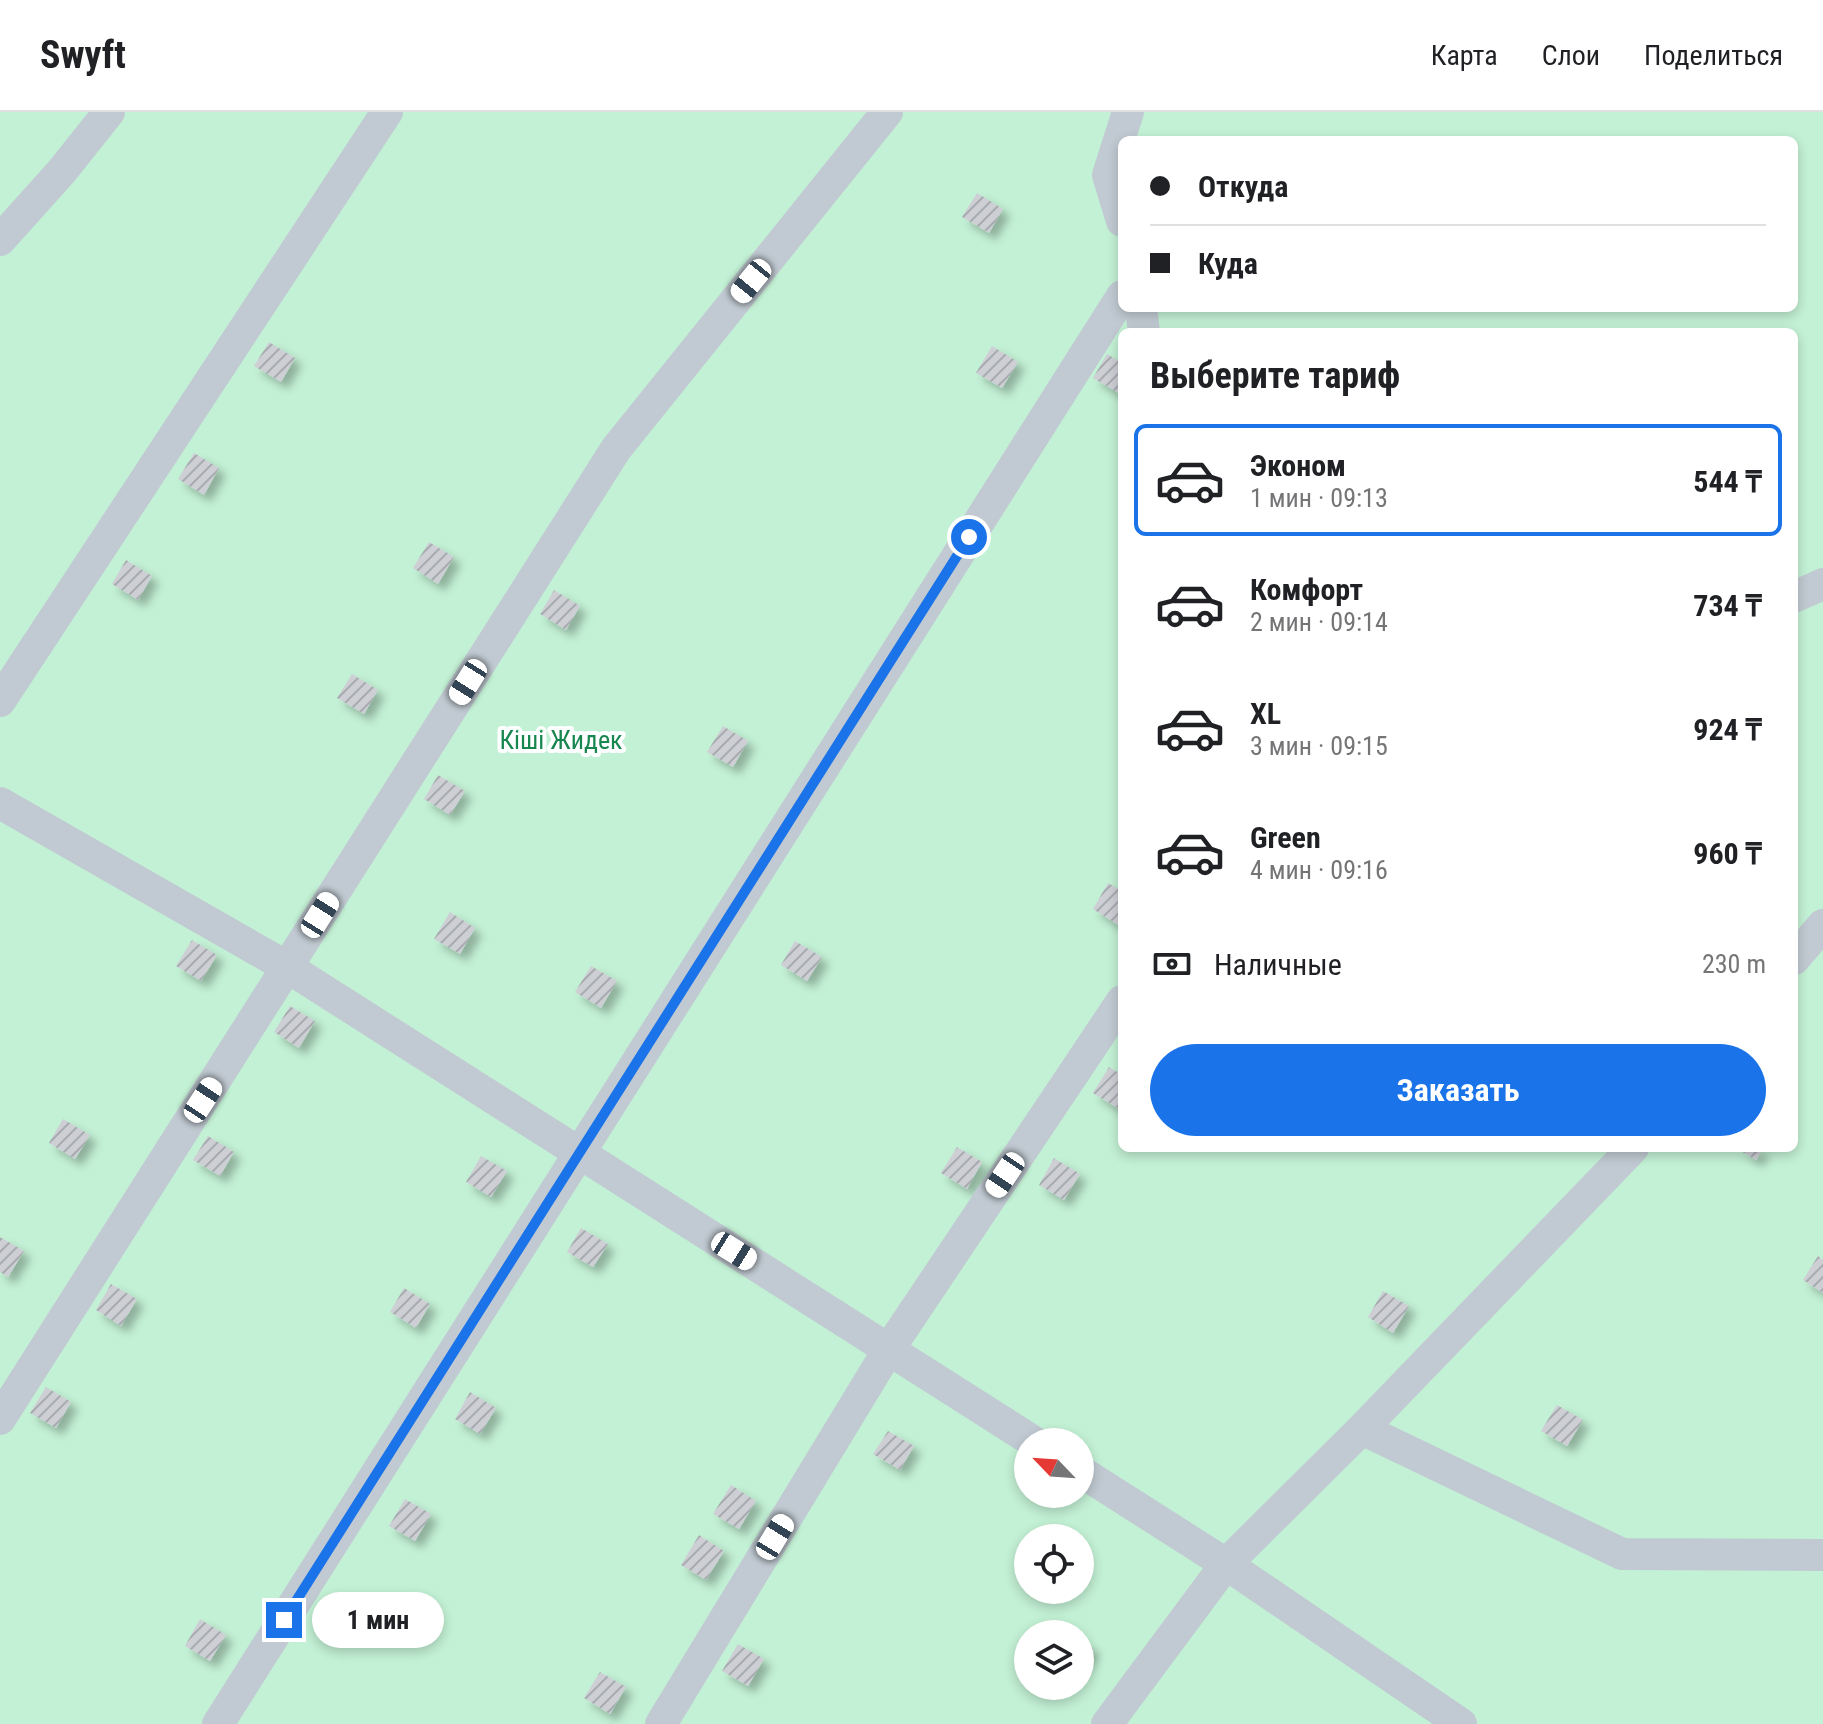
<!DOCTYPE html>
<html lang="ru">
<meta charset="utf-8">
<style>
body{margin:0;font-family:"Roboto Condensed",sans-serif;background:#f6f6f6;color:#202124;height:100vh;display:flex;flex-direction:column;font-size:30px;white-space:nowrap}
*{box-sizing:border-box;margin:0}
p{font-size:26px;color:#757577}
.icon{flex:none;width:44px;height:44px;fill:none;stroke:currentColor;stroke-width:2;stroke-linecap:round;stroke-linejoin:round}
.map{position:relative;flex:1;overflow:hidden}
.drawer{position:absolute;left:1118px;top:216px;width:680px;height:824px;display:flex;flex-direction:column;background:#fff;border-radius:12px;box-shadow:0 4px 12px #0003}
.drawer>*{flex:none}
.top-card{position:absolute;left:1118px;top:24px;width:680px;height:176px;border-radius:12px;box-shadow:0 4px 12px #0003;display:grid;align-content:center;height:176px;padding:0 32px;background:#fff}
.needle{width:52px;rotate:295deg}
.tools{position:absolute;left:1014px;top:1316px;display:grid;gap:16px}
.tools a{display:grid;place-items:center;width:80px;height:80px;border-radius:50%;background:#fff;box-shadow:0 4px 12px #0003;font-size:40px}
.end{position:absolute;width:36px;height:36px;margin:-18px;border:10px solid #1a73e8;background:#fff;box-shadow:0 0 0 4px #fff}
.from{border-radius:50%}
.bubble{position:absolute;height:56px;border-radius:28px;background:#fff;box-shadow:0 4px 12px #0003;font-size:26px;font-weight:700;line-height:56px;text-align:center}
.car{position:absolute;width:24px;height:48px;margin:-24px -12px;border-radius:10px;box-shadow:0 0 6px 2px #0007;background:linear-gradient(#fff 24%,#345 0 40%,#fff 0 76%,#345 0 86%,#fff 0)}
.top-card b{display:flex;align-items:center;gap:28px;height:76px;font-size:30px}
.top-card b+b{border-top:2px solid #e0e0e0}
.top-card i{width:20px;height:20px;background:#202124}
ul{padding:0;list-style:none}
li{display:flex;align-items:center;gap:24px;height:112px;margin:0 16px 12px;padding:0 16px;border:4px solid transparent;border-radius:12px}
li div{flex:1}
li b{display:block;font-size:30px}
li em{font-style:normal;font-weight:700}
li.selected{border-color:#1a73e8}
li>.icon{width:72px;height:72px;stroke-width:1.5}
h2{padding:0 32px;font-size:36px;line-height:96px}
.pay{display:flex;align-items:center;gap:20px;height:88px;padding:0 32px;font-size:30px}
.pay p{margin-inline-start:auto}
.primary-button{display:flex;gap:16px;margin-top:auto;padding:16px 32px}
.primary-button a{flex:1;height:92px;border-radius:48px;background:#1a73e8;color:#fff;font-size:32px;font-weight:700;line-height:92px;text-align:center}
header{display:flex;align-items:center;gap:48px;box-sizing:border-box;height:112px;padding:0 40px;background:#fff;border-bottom:2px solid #e0e0e0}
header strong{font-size:38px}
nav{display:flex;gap:44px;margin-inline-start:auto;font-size:28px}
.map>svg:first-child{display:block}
</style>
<header>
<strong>Swyft</strong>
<nav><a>Карта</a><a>Слои</a><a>Поделиться</a></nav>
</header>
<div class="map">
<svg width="1823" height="1612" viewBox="0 0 1823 1612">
<defs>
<pattern id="building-hatch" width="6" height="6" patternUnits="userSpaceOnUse" patternTransform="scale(2)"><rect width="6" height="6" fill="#cdcfd5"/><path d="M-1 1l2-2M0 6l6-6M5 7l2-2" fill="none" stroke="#a8abb0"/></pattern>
<filter id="shadow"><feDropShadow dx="7" dy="7" stdDeviation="4" flood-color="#0004"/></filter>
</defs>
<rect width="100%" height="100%" fill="#f5f3f3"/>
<!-- green -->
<path fill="#c3f1d5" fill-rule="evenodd" d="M0 0H1823V1612H0ZM1122 28H1794V196H1122ZM1122 220H1794V1036H1122ZM1028 1330H1080V1382H1028ZM1028 1426H1080V1478H1028ZM1028 1522H1080V1574H1028Z"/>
<!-- building -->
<g fill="url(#building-hatch)" filter="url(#shadow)">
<path d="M977 81 1003 97 989 121 962 105Z"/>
<path d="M269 230 295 246 281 270 254 254Z"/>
<path d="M992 234 1018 250 1002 276 976 261Z"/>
<path d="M1107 242 1122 251 1120 282 1093 266Z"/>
<path d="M194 341 219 356 204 383 178 367Z"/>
<path d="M429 430 454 445 438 472 413 456Z"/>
<path d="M126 448 152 464 138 488 112 472Z"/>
<path d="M554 478 580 494 566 518 540 502Z"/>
<path d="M352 562 378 578 364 602 337 586Z"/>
<path d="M723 614 748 629 733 655 707 640Z"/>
<path d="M438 663 465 679 450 703 424 687Z"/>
<path d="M1108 771 1122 779V806L1118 813 1093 797Z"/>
<path d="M450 800 475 816 460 842 434 827Z"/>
<path d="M192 828 217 843 201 869 176 854Z"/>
<path d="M795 829 822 845 807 869 781 853Z"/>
<path d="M591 854 617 869 601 896 575 880Z"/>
<path d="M290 894 315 909 299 936 274 920Z"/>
<path d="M1109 955 1122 963 1119 997 1093 981Z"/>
<path d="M63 1007 90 1023 75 1047 49 1031Z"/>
<path d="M208 1024 234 1040 220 1064 193 1048Z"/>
<path d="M957 1035 982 1050 967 1077 941 1061Z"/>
<path d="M1736 1036H1763L1756 1048Z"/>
<path d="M481 1044 507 1059 491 1085 466 1070Z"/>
<path d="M1054 1046 1080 1062 1064 1088 1039 1073Z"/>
<path d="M581 1116 608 1132 593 1155 567 1140Z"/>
<path d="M0 1125 24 1139 8 1165 0 1160Z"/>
<path d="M1818 1144 1823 1148V1181L1803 1168Z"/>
<path d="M111 1172 137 1187 121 1214 96 1198Z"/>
<path d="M404 1176 430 1192 416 1216 390 1200Z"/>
<path d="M1383 1179 1409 1194 1393 1221 1368 1205Z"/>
<path d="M46 1275 71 1290 56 1316 30 1301Z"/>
<path d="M470 1280 496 1296 480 1322 455 1307Z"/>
<path d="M1557 1293 1583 1308 1567 1334 1541 1319Z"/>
<path d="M888 1319 914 1334 900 1358 873 1342Z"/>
<path d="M731 1373 756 1389 739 1417 713 1402Z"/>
<path d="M405 1387 431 1402 415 1429 389 1414Z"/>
<path d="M699 1423 724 1439 706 1468 681 1453Z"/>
<path d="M200 1507 226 1523 210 1549 185 1534Z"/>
<path d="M1080 1529 1093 1536 1080 1556Z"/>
<path d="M738 1532 764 1547 748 1574 722 1559Z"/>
<path d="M600 1560 626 1575 610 1602 584 1586Z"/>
</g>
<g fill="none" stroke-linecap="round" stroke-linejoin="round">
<!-- minor -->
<g stroke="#c1cad2" stroke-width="32">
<path d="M1122 109 1108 63 1128 0"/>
<path d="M0 128 62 59 109 0"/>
<path d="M1141 196 1144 220"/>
<path d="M1794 485 1823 472"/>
<path d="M0 589 387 0"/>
<path d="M0 691 287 855 1034 1330"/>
<path d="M1794 847 1823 813"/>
<path d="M0 1307 616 337 887 0"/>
<path d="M1362 1317 1622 1442 1823 1443"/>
<path d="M1080 1359 1226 1452 1461 1612"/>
<path d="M218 1612 1122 184"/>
<path d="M661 1612 889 1237 1122 889"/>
<path d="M1107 1612 1226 1452 1362 1317 1633 1036"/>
</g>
</g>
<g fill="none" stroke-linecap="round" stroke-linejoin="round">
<!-- route -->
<path stroke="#1a73e8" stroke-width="10" d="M284 1508 969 425"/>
</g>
<g text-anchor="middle" stroke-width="8" stroke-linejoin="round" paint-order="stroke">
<!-- park labels -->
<g font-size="26" fill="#17864f" stroke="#fff">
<text x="561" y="637">Кіші Жидек</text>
</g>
</g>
</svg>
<div class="tools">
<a><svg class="needle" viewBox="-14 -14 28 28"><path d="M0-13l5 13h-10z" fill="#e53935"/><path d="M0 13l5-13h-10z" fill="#757577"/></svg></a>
<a><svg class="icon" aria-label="locate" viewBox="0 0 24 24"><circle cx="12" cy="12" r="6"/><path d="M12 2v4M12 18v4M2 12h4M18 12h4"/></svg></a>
<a><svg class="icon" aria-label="layers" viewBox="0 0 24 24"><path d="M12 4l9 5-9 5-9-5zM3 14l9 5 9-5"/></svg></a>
</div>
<i class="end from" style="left:969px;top:425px"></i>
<i class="end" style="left:284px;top:1508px"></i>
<div class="bubble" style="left:312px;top:1480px;width:132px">1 мин</div>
<i class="car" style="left:751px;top:169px;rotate:219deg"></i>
<i class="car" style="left:468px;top:570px;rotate:212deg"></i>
<i class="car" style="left:320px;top:803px;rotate:32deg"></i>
<i class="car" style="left:203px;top:988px;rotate:33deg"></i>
<i class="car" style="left:1005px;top:1063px;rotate:214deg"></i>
<i class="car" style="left:734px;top:1139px;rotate:122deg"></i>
<i class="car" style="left:775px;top:1425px;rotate:31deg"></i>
<div class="top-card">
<b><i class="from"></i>Откуда</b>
<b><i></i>Куда</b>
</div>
<section class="drawer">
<h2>Выберите тариф</h2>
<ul>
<li class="selected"><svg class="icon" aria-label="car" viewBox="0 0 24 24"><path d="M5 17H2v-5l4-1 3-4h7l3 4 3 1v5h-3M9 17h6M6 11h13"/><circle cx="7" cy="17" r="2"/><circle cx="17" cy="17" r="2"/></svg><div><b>Эконом</b><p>1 мин · 09:13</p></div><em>544 ₸</em></li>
<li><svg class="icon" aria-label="car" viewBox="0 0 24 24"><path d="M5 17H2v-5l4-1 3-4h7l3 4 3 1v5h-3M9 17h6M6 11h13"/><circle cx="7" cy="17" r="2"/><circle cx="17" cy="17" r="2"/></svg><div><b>Комфорт</b><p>2 мин · 09:14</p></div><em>734 ₸</em></li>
<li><svg class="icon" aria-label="car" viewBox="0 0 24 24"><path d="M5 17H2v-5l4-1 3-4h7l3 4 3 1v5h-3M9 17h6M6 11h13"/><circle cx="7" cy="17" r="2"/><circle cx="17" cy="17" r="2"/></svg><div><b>XL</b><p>3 мин · 09:15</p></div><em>924 ₸</em></li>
<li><svg class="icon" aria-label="car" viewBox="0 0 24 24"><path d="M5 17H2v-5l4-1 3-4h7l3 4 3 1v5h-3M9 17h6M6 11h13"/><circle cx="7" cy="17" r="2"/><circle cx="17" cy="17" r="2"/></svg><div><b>Green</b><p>4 мин · 09:16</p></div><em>960 ₸</em></li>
</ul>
<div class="pay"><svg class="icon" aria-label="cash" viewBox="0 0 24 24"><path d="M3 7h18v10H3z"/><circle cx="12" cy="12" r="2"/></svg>Наличные<p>230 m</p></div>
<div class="primary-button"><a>Заказать</a></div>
</section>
</div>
